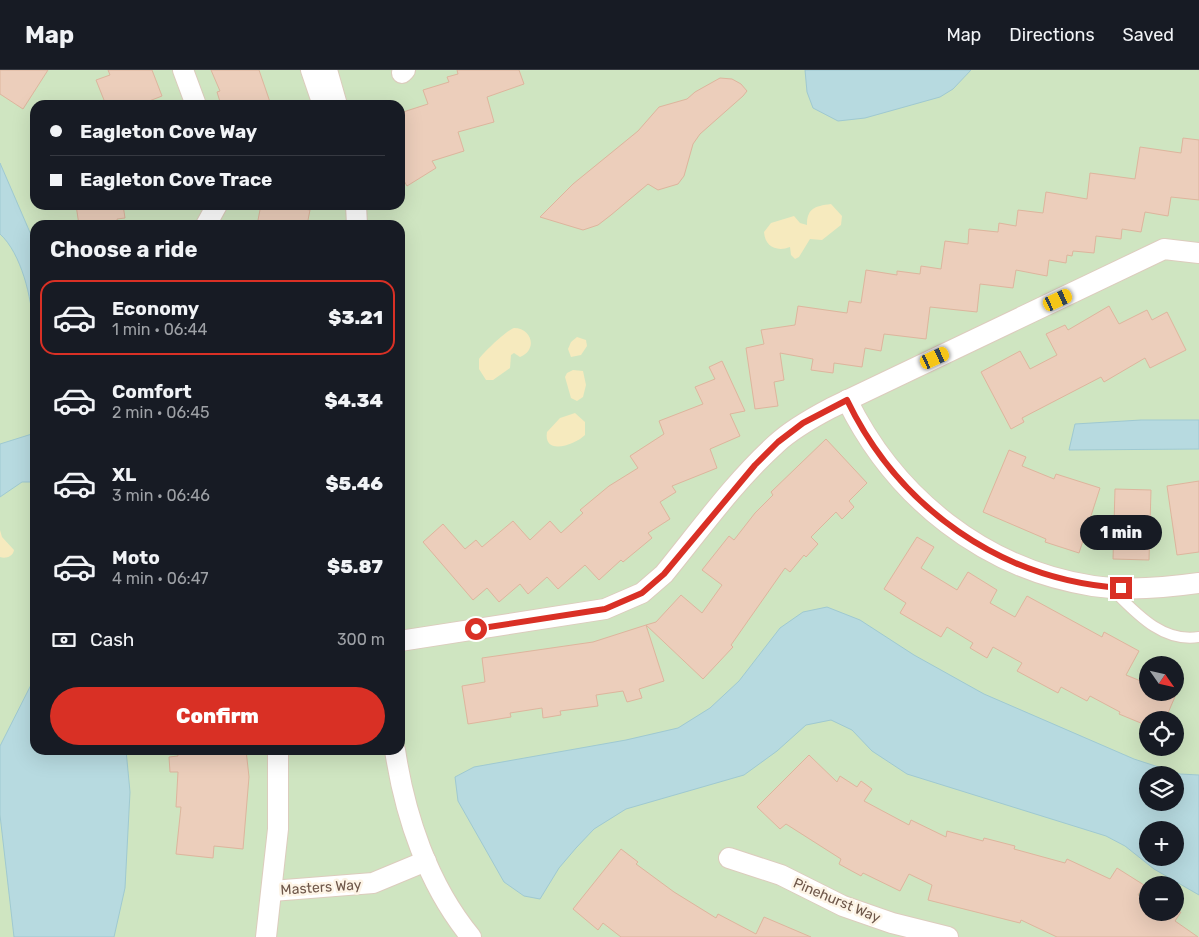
<!DOCTYPE html>
<meta charset="utf-8">
<style>
body{margin:0;font-family:Rubik,sans-serif;background:#20242c;color:#f1f3f6;height:100vh;display:flex;flex-direction:column;font-size:19px;white-space:nowrap}
*{box-sizing:border-box;margin:0}
p{font-size:16px;color:#9ea1a6}
.icon{flex:none;width:28px;height:28px;fill:none;stroke:currentColor;stroke-width:2;stroke-linecap:round;stroke-linejoin:round}
.map{position:relative;flex:1;overflow:hidden}
.drawer{position:absolute;left:30px;top:150px;width:375px;height:535px;display:flex;flex-direction:column;background:#171b24;border-radius:15px;box-shadow:0 5px 20px #0002}
.drawer>*{flex:none}
.hud{position:absolute;left:30px;top:30px;width:375px;height:110px;border-radius:15px;box-shadow:0 5px 20px #0002;display:grid;align-content:center;height:110px;padding:0 20px;background:#171b24}
.needle{width:32px;rotate:124deg}
.controls{position:absolute;left:1139px;top:586px;display:grid;gap:10px}
.controls a{display:grid;place-items:center;width:45px;height:45px;border-radius:50%;background:#171b24;box-shadow:0 5px 20px #0002;font-size:25px}
.end{position:absolute;width:22px;height:22px;margin:-11px;border:6px solid #d93025;background:#fff;box-shadow:0 0 0 2px #fff}
.from{border-radius:50%}
.bubble{position:absolute;height:35px;border-radius:18px;background:#171b24;box-shadow:0 5px 20px #0002;font-size:16px;font-weight:800;line-height:35px;text-align:center}
.car{position:absolute;width:15px;height:30px;margin:-15px -8px;border-radius:6px;box-shadow:0 0 4px 1px #0007;background:linear-gradient(#f5c518 24%,#345 0 40%,#f5c518 0 76%,#345 0 86%,#f5c518 0)}
.hud b{display:flex;align-items:center;gap:18px;height:48px;font-size:19px}
.hud b+b{border-top:1px solid #363941}
.hud i{width:12px;height:12px;background:#f1f3f6}
ul{padding:0;list-style:none}
li{display:flex;align-items:center;gap:15px;height:75px;margin:0 10px 8px;padding:0 10px;border:2px solid transparent;border-radius:15px}
li div{flex:1}
li b{display:block;font-size:19px}
li em{font-style:normal;font-weight:800}
li.on{border-color:#d93025}
li>.icon{width:45px;height:45px;stroke-width:1.5}
h2{padding:0 20px;font-size:22px;line-height:60px}
.pay{display:flex;align-items:center;gap:12px;height:55px;padding:0 20px;font-size:19px}
.pay p{margin-inline-start:auto}
.button{display:flex;gap:10px;margin-top:auto;padding:10px 20px}
.button a{flex:1;height:58px;border-radius:30px;background:#d93025;color:#fff;font-size:20px;font-weight:800;line-height:58px;text-align:center}
header{display:flex;align-items:center;gap:30px;box-sizing:border-box;height:70px;padding:0 25px;background:#171b24;border-bottom:1px solid #363941}
header strong{font-size:24px}
nav{display:flex;gap:28px;margin-inline-start:auto;font-size:18px}
.map>svg:first-child{display:block}
</style>
<header>
<strong>Map</strong>
<nav><a>Map</a><a>Directions</a><a>Saved</a></nav>
</header>
<div class="map">
<svg width="1199" height="867" viewBox="0 0 1199 867">
<rect width="100%" height="100%" fill="#f9f0e0"/>
<!-- green -->
<path fill="#cfe5c1" fill-rule="evenodd" d="M0 0H1199V867H0ZM35 35H400V135H35ZM35 155H400V680H35ZM1148 595H1175V622H1148ZM1148 650H1175V678H1148ZM1148 705H1175V732H1148ZM1148 760H1175V788H1148ZM1148 815H1175V842H1148Z"/>
<!-- sand -->
<g fill="#f6eabe">
<path d="M831 134 842 146 841 155 822 170 810 169 799 187 795 189 791 185 790 177C777 182 765 177 764 162L771 153 794 146 800 153 807 155C807 139 814 136 831 134Z"/>
<path d="M514 258C532 258 538 280 520 287L514 283 511 285 510 298 493 310H486L479 299V289C484 282 507 260 514 258Z"/>
<path d="M577 267 586 270 587 276 581 285 571 287 568 279 571 272Z"/>
<path d="M573 300 583 301 586 315 583 327 577 331 571 328 565 307 567 303Z"/>
<path d="M575 343 585 352V365C575 375 543 386 547 362L560 348Z"/>
<path d="M0 460 2 467 14 480C13 487 5 489 0 487Z"/>
</g>
<!-- water -->
<g fill="#b7dae0" stroke="#9fc9d1" fill-rule="evenodd">
<path d="M805 0H971L953 19 940 27 865 48 838 51 813 38 807 22Z"/>
<path d="M0 93 35 174V303C32 287 33 273 33 257 32 228 21 183 0 164Z"/>
<path d="M1141 350H1199V379L1069 380 1075 354Z"/>
<path d="M35 363V412H22L0 427V374Z"/>
<path d="M827 537 860 550 914 585 984 624 1134 689 1180 704 1199 705V825L1154 799 1125 776 1106 766 907 704 872 681 852 660 831 650 806 655 777 681 744 705 626 739 594 759 576 778 559 798 540 829 524 826 504 812 458 731 455 707 474 697 626 670 678 658 710 638 739 611 780 558 803 542ZM1148 705H1175V732H1148ZM1148 760H1175V788H1148Z"/>
<path d="M35 607V680H126L130 722 125 818 114 867H14L0 745V676Z"/>
</g>
<!-- building -->
<g fill="#eccebb" stroke="#ddb59d">
<path d="M0 0H48L23 39 0 24Z"/>
<path d="M108 0H152L162 26 139 35H106L96 10 110 5Z"/>
<path d="M211 0H259L271 35H221L217 22 220 21Z"/>
<path d="M457 0H519L524 14 487 27 494 52 458 62 464 81 432 91 436 98 407 116 400 104V43L428 34 423 20 449 12 447 7 458 4Z"/>
<path d="M720 8 732 9 741 14 747 21 743 26 700 64 693 74 684 106 678 114 658 120 648 114 611 145 598 155 583 160 540 147 573 114 638 61 659 37 687 29 695 22Z"/>
<path d="M1183 68 1199 70V130L1171 127 1168 146 1145 142 1141 162 1122 159 1121 169 1096 166 1094 183 1073 181 1072 186 1067 185 1066 193 1049 190 1047 206 1016 200 1013 218 980 214 977 242 930 237 926 269 884 264 881 281 865 278 862 297 834 293 833 303 811 300 813 289 780 283 784 310 774 312 778 336 755 339 746 278 764 274 761 260 795 255 798 236 847 243 849 231 861 233 866 200 897 205V201L920 204 921 196 941 199 945 171 968 174 969 159 998 162 999 153 1016 156 1018 140 1043 143 1046 122 1087 129 1090 103 1135 109 1140 77 1181 83Z"/>
<path d="M76 135H123L125 148 117 149 118 155H79Z"/>
<path d="M261 135H280L310 140 307 155H257Z"/>
<path d="M1109 236 1119 254 1147 240 1152 250 1167 242 1186 280 1150 298 1145 288 1104 312 1101 307 1022 348 1024 352 1011 359 981 302 1020 281 1030 299 1057 285 1046 264 1065 255 1068 260Z"/>
<path d="M722 291 745 341 730 344 740 366 710 379 717 398 672 416 676 422 660 432 670 449 648 463 652 468 623 492 621 490 599 510 585 495 558 519 547 507 528 524 520 514 499 532 487 518 473 530 423 472 443 454 465 479 476 470 482 477 513 451 530 470 550 451 561 463 583 443 580 440 609 416 638 398 630 386 664 364 659 351 703 334 695 317 715 309 709 297Z"/>
<path d="M826 369 867 413 849 431 854 437 842 449 836 442 811 467 818 474 806 487 804 485 790 502 785 498 731 575 733 577 703 609 646 555 656 552 681 525 702 543 722 515 702 500 729 466 734 470 755 443 773 425 771 422Z"/>
<path d="M1009 380 1026 387 1022 396 1054 409 1056 404 1100 418 1079 483 1045 472 1046 469 983 442Z"/>
<path d="M1199 411V482L1177 485 1167 416Z"/>
<path d="M1115 419 1151 420 1149 490 1113 489Z"/>
<path d="M917 467 934 477 921 498 957 520 968 502 997 520 990 533 1015 547 1027 526 1102 567 1104 562 1139 581 1126 605 1148 614V622H1177L1165 650H1148V656L1119 644 1120 642 1090 626 1087 631 1061 617 1058 623 1017 601 1022 593 993 577 987 588 970 578 973 573 947 557 941 567 900 543 906 533 884 519Z"/>
<path d="M646 555 664 611 639 619 642 628 627 632 623 621 596 625 598 636 560 641 561 645 543 648 542 638 510 643 511 647 468 654 462 616 485 612 482 588 593 572Z"/>
<path d="M177 680H246L249 707 243 779 214 776 213 788 176 784 181 737H176L178 702H170L169 687 178 686Z"/>
<path d="M809 685 837 712 840 706 857 717 861 711 872 719 864 731 909 755 911 750 946 767 947 761 983 771 984 768 1015 776 1014 779 1065 793 1067 789 1110 809 1117 798 1144 815 1138 825 1148 831V842H1181L1175 851 1198 867H1057L1021 850 1020 853 928 830 932 815 909 804 900 821 863 803 861 806 839 794 841 789 786 754 780 759 757 737Z"/>
<path d="M621 779 638 792 636 794 674 822 716 848 718 844 756 864 764 847 811 867H621L603 853 598 860 573 839Z"/>
</g>
<g fill="none" stroke-linecap="round" stroke-linejoin="round">
<!-- lane casing -->
<g stroke="#dcccbd" stroke-width="12">
<path id="lane" d="M1112 519C1135 542 1162 573 1199 567"/>
</g>
<!-- street casing -->
<g stroke="#dcccbd" stroke-width="22">
<g id="street">
<path d="M183 0 196 35"/>
<path d="M311 0 323 35"/>
<path d="M327 0 337 35"/>
<path d="M402 3 405 0"/>
<path d="M356 135 357 155"/>
<path d="M206 155 217 135"/>
<path d="M847 330C895 428 984 499 1093 516 1129 521 1164 518 1199 513"/>
<path d="M400 571 605 539 642 523 664 504C700 460 734 412 776 374 792 359 812 348 831 338L1164 179 1199 183"/>
<path d="M395 680C405 746 428 815 471 867"/>
<path d="M729 788 781 805 843 836 892 853 948 867"/>
<path d="M272 821 373 813 426 791"/>
<path d="M266 867 278 759V680"/>
</g>
</g>
<!-- lane -->
<use href="#lane" stroke="#fff" stroke-width="10"/>
<!-- street -->
<use href="#street" stroke="#fff" stroke-width="20"/>
</g>
<g fill="none" stroke-linecap="round" stroke-linejoin="round">
<!-- route -->
<path stroke="#d93025" stroke-width="6" d="M476 559 605 539 642 523 664 504 755 395 778 372 803 353 847 330C899 438 1001 510 1121 518"/>
</g>
<g text-anchor="middle" stroke-width="5" stroke-linejoin="round" paint-order="stroke">
<!-- street labels -->
<g font-size="14" fill="#6e574a" stroke="#fdf4e6">
<text transform="translate(321 817) rotate(-4)" y="5">Masters Way</text>
<text transform="translate(837 830) rotate(23)" y="5">Pinehurst Way</text>
</g>
</g>
</svg>
<div class="controls">
<a><svg class="needle" viewBox="-14 -14 28 28"><path d="M0-13l5 13h-10z" fill="#e53935"/><path d="M0 13l5-13h-10z" fill="#9ea1a6"/></svg></a>
<a><svg class="icon" aria-label="locate" viewBox="0 0 24 24"><circle cx="12" cy="12" r="6"/><path d="M12 2v4M12 18v4M2 12h4M18 12h4"/></svg></a>
<a><svg class="icon" aria-label="layers" viewBox="0 0 24 24"><path d="M12 4l9 5-9 5-9-5zM3 14l9 5 9-5"/></svg></a>
<a>+</a>
<a>−</a>
</div>
<i class="end from" style="left:476px;top:559px"></i>
<i class="end" style="left:1121px;top:518px"></i>
<div class="bubble" style="left:1080px;top:445px;width:82px">1 min</div>
<i class="car" style="left:1058px;top:230px;rotate:65deg"></i>
<i class="car" style="left:935px;top:288px;rotate:65deg"></i>
<div class="hud">
<b><i class="from"></i>Eagleton Cove Way</b>
<b><i></i>Eagleton Cove Trace</b>
</div>
<section class="drawer">
<h2>Choose a ride</h2>
<ul>
<li class="on"><svg class="icon" aria-label="car" viewBox="0 0 24 24"><path d="M5 17H2v-5l4-1 3-4h7l3 4 3 1v5h-3M9 17h6M6 11h13"/><circle cx="7" cy="17" r="2"/><circle cx="17" cy="17" r="2"/></svg><div><b>Economy</b><p>1 min · 06:44</p></div><em>$3.21</em></li>
<li><svg class="icon" aria-label="car" viewBox="0 0 24 24"><path d="M5 17H2v-5l4-1 3-4h7l3 4 3 1v5h-3M9 17h6M6 11h13"/><circle cx="7" cy="17" r="2"/><circle cx="17" cy="17" r="2"/></svg><div><b>Comfort</b><p>2 min · 06:45</p></div><em>$4.34</em></li>
<li><svg class="icon" aria-label="car" viewBox="0 0 24 24"><path d="M5 17H2v-5l4-1 3-4h7l3 4 3 1v5h-3M9 17h6M6 11h13"/><circle cx="7" cy="17" r="2"/><circle cx="17" cy="17" r="2"/></svg><div><b>XL</b><p>3 min · 06:46</p></div><em>$5.46</em></li>
<li><svg class="icon" aria-label="car" viewBox="0 0 24 24"><path d="M5 17H2v-5l4-1 3-4h7l3 4 3 1v5h-3M9 17h6M6 11h13"/><circle cx="7" cy="17" r="2"/><circle cx="17" cy="17" r="2"/></svg><div><b>Moto</b><p>4 min · 06:47</p></div><em>$5.87</em></li>
</ul>
<div class="pay"><svg class="icon" aria-label="cash" viewBox="0 0 24 24"><path d="M3 7h18v10H3z"/><circle cx="12" cy="12" r="2"/></svg>Cash<p>300 m</p></div>
<div class="button"><a>Confirm</a></div>
</section>
</div>
